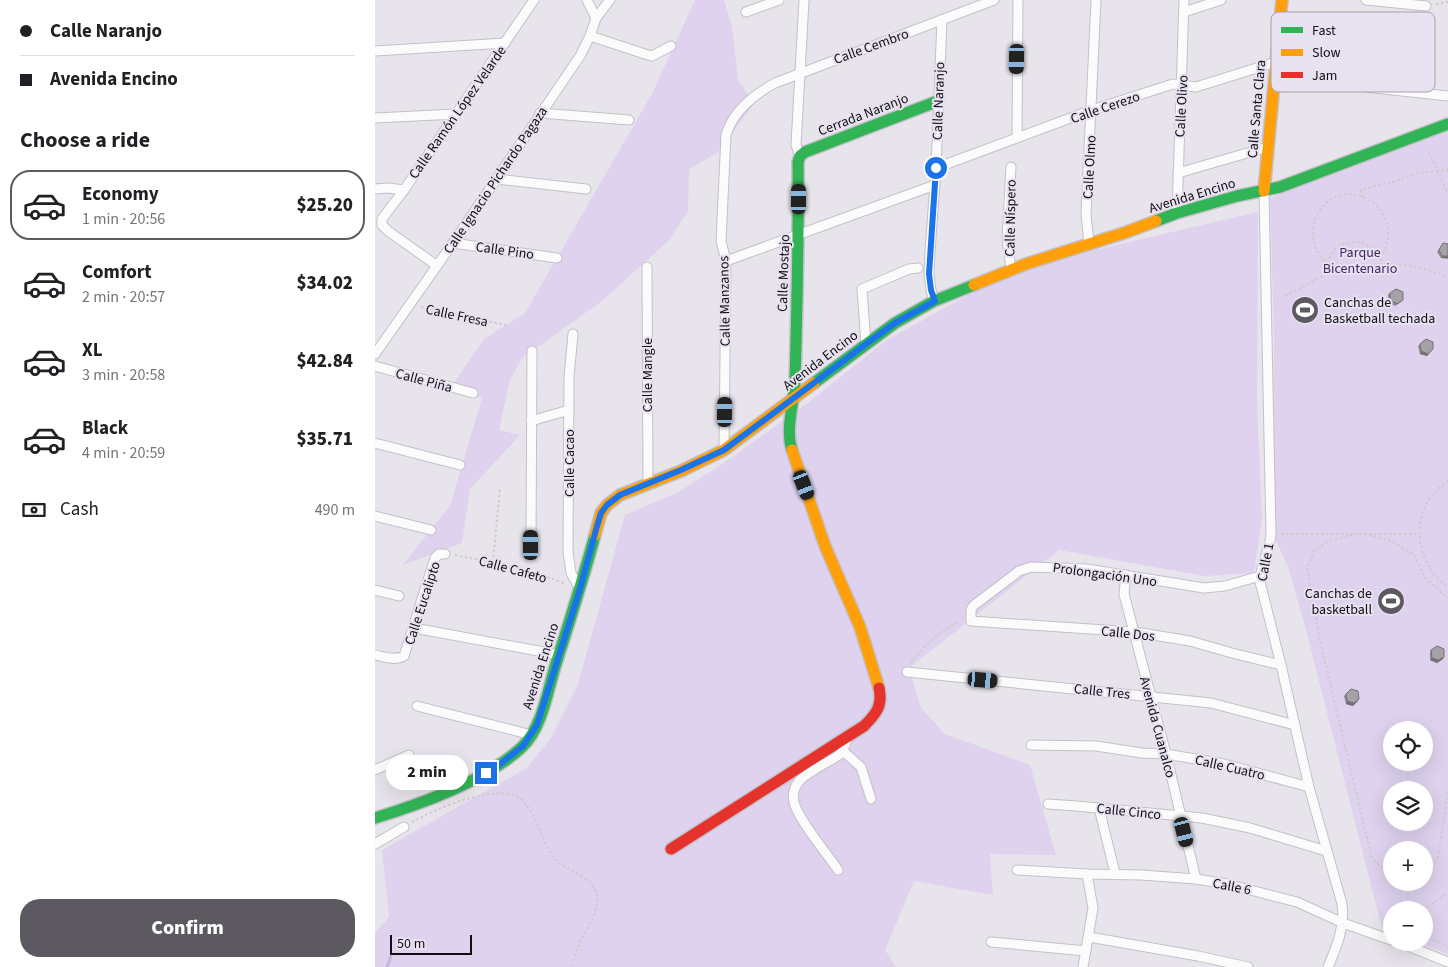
<!DOCTYPE html>
<meta charset="utf-8">
<style>
body{margin:0;font-family:"Source Sans 3",sans-serif;background:#f2f2f2;color:#202124;height:100vh;display:flex;flex-direction:column;font-size:19px;white-space:nowrap}
*{box-sizing:border-box;margin:0}
p{font-size:16px;color:#757577}
.icon{flex:none;width:28px;height:28px;fill:none;stroke:currentColor;stroke-width:2;stroke-linecap:round;stroke-linejoin:round}
.map{position:relative;flex:1;overflow:hidden}
.side{display:flex;flex-direction:column;background:#fff;width:375px}
.side>*{flex:none}
.top-card{display:grid;align-content:center;height:110px;padding:0 20px;background:#fff}
.buttons{position:absolute;left:1008px;top:721px;display:grid;gap:10px}
.buttons a{display:grid;place-items:center;width:50px;height:50px;border-radius:50%;background:#fff;box-shadow:0 5px 20px #0002;font-size:25px}
.scale{position:absolute;left:15px;bottom:12px;width:82px;box-sizing:border-box;padding-left:5px;border:2px solid #110f14;border-top:0;font-size:14px;line-height:18px;white-space:nowrap;color:#110f14;-webkit-text-stroke:4px #e7e1f0;paint-order:stroke}
.end{position:absolute;width:22px;height:22px;margin:-11px;border:6px solid #1a73e8;background:#fff;box-shadow:0 0 0 2px #fff}
.from{border-radius:50%}
.bubble{position:absolute;height:35px;border-radius:18px;background:#fff;box-shadow:0 5px 20px #0002;font-size:16px;font-weight:800;line-height:35px;text-align:center}
.car{position:absolute;width:15px;height:30px;margin:-15px -8px;border-radius:6px;box-shadow:0 0 4px 1px #0007;background:linear-gradient(#222 24%,#8ab4d8 0 40%,#222 0 76%,#8ab4d8 0 86%,#222 0)}
.top-card b{display:flex;align-items:center;gap:18px;height:48px;font-size:19px}
.top-card b+b{border-top:1px solid #e0e0e0}
.top-card i{width:12px;height:12px;background:#202124}
ul{padding:0;list-style:none}
li{display:flex;align-items:center;gap:15px;height:70px;margin:0 10px 8px;padding:0 10px;border:2px solid transparent;border-radius:20px}
li div{flex:1}
li b{display:block;font-size:19px}
li em{font-style:normal;font-weight:800}
li.selected{border-color:#5c5a60}
li>.icon{width:45px;height:45px;stroke-width:1.5}
h2{padding:0 20px;font-size:22px;line-height:60px}
.pay{display:flex;align-items:center;gap:12px;height:55px;padding:0 20px;font-size:19px}
.pay p{margin-inline-start:auto}
.primary-button{display:flex;gap:10px;margin-top:auto;padding:10px 20px}
.primary-button a{flex:1;height:58px;border-radius:20px;background:#5c5a60;color:#fff;font-size:20px;font-weight:800;line-height:58px;text-align:center}
main{display:flex;flex:1;min-height:0}
.map>svg:first-child{display:block}
</style>
<main>
<section class="side">
<div class="top-card">
<b><i class="from"></i>Calle Naranjo</b>
<b><i></i>Avenida Encino</b>
</div>
<h2>Choose a ride</h2>
<ul>
<li class="selected"><svg class="icon" aria-label="car" viewBox="0 0 24 24"><path d="M5 17H2v-5l4-1 3-4h7l3 4 3 1v5h-3M9 17h6M6 11h13"/><circle cx="7" cy="17" r="2"/><circle cx="17" cy="17" r="2"/></svg><div><b>Economy</b><p>1 min · 20:56</p></div><em>$25.20</em></li>
<li><svg class="icon" aria-label="car" viewBox="0 0 24 24"><path d="M5 17H2v-5l4-1 3-4h7l3 4 3 1v5h-3M9 17h6M6 11h13"/><circle cx="7" cy="17" r="2"/><circle cx="17" cy="17" r="2"/></svg><div><b>Comfort</b><p>2 min · 20:57</p></div><em>$34.02</em></li>
<li><svg class="icon" aria-label="car" viewBox="0 0 24 24"><path d="M5 17H2v-5l4-1 3-4h7l3 4 3 1v5h-3M9 17h6M6 11h13"/><circle cx="7" cy="17" r="2"/><circle cx="17" cy="17" r="2"/></svg><div><b>XL</b><p>3 min · 20:58</p></div><em>$42.84</em></li>
<li><svg class="icon" aria-label="car" viewBox="0 0 24 24"><path d="M5 17H2v-5l4-1 3-4h7l3 4 3 1v5h-3M9 17h6M6 11h13"/><circle cx="7" cy="17" r="2"/><circle cx="17" cy="17" r="2"/></svg><div><b>Black</b><p>4 min · 20:59</p></div><em>$35.71</em></li>
</ul>
<div class="pay"><svg class="icon" aria-label="cash" viewBox="0 0 24 24"><path d="M3 7h18v10H3z"/><circle cx="12" cy="12" r="2"/></svg>Cash<p>490 m</p></div>
<div class="primary-button"><a>Confirm</a></div>
</section>
<div class="map">
<svg width="1073" height="967" viewBox="0 0 1073 967">
<rect width="100%" height="100%" fill="#e8e4ec"/>
<!-- green -->
<g fill="#ded2ee" fill-rule="evenodd">
<path d="M320 0H349L357 26 363 80 379 104 342 153 314 169 313 211 293 241 227 301 147 358 135 380 124 430 145 435 95 489 87 543 28 565 75 506 107 398 77 386 109 339 150 313 277 94Z"/>
<path d="M1073 132V954L1044 943 1049 942V910H1016V932L1007 928 931 630 913 566 898 535 899 337 895 198ZM1016 730H1049V762H1016ZM1016 790H1049V822H1016ZM1016 850H1049V882H1016Z"/>
<path d="M883 212 882 406 887 517 879 573 830 576 684 550 534 668 546 708 570 734 655 765 681 855 615 854 618 895 539 881 510 950 521 967H0V933L14 917 7 850 152 768 176 738 203 684 250 515 302 493 350 462 430 405 512 340 642 268Z"/>
</g>
<g fill="none" stroke-linecap="round" stroke-linejoin="round">
<!-- stream -->
<path stroke="#c6b4dd" stroke-width="3" d="M12 967 16 956"/>
<!-- street casing -->
<g stroke="#c3c0c7" stroke-width="11">
<g id="street">
<path d="M212 0 221 18"/>
<path d="M991 0 1051 6"/>
<path d="M371 12 404 0"/>
<path d="M809 12 846 0"/>
<path d="M215 36 273 55 277 56 296 46"/>
<path d="M0 51 130 43"/>
<path d="M899 77 1073 96"/>
<path d="M165 113 254 120"/>
<path d="M0 118 81 114"/>
<path d="M642 138 643 0"/>
<path d="M425 156 421 145 429 0"/>
<path d="M561 168 717 110 798 84 821 87 901 62"/>
<path d="M803 173 893 147"/>
<path d="M121 179 211 189"/>
<path d="M0 189 13 188 29 190"/>
<path d="M889 191 896 534C895 551 885 565 885 582L906 665 934 787 967 904C970 927 962 946 953 967"/>
<path d="M802 213 809 0"/>
<path d="M78 243 182 258"/>
<path d="M714 244 711 214 721 0"/>
<path d="M351 261 560 185"/>
<path d="M61 265 13 231 7 225V219L29 190 159 0"/>
<path d="M272 267 273 483"/>
<path d="M636 269 632 239 636 167"/>
<path d="M559 301 556 290 554 275 555 252 561 168 567 20"/>
<path d="M198 334 194 377 193 552 196 573 205 589"/>
<path d="M491 344 487 289 534 269 543 268"/>
<path d="M0 354 78 243 205 56 215 36 221 18 235 0"/>
<path d="M0 366 98 393"/>
<path d="M156 421 194 410"/>
<path d="M0 443 85 465"/>
<path d="M349 450 351 261 346 241 351 135C358 111 380 94 400 83L619 0"/>
<path d="M0 516 56 530"/>
<path d="M156 545 157 351"/>
<path d="M751 575 749 594 791 754 821 879"/>
<path d="M885 576 850 586 829 588 712 569 656 567 644 571 598 606 596 610V621L760 632 815 641 857 653 906 665"/>
<path d="M0 590 24 596"/>
<path d="M39 628 185 655"/>
<path d="M0 655C9 657 21 661 29 656L60 558 64 554H70"/>
<path d="M532 672 836 703 920 725"/>
<path d="M42 706 157 735"/>
<path d="M656 745 721 746 767 753 791 754 849 764 934 787"/>
<path d="M468 751 486 767 496 799"/>
<path d="M0 770 34 755"/>
<path d="M673 804 702 806 827 818 875 828 951 851"/>
<path d="M724 808 740 873"/>
<path d="M0 844 29 827"/>
<path d="M463 870C453 855 422 818 419 802 417 794 420 786 425 780 436 770 452 763 464 755L468 751 472 738"/>
<path d="M642 870 712 874 766 875 821 879 852 884 922 902 968 923 1016 940"/>
<path d="M714 937 823 956 873 967"/>
<path d="M616 942 711 951"/>
<path d="M1023 942 1073 962"/>
<path d="M708 967 718 908 712 874"/>
</g>
</g>
<!-- fast casing -->
<g stroke="#c3c0c7" stroke-width="14">
<g id="fast">
<path d="M781 221 802 213 862 196 905 187 1073 124"/>
<path d="M439 383 520 323 559 301 599 285"/>
<path d="M417 450C410 429 419 403 420 381 422 308 424 235 423 162L425 156 430 152 563 101"/>
<path d="M0 818C46 804 112 780 147 747 167 728 172 693 180 667 194 623 208 580 220 535"/>
</g>
</g>
<!-- slow casing -->
<g stroke="#c3c0c7" stroke-width="14">
<g id="slow">
<path d="M889 191 907 0"/>
<path d="M599 285 651 264 749 233 781 221"/>
<path d="M417 450 450 546 485 627 504 688"/>
<path d="M220 535 226 513 232 505 245 495 306 471 349 450 439 383"/>
</g>
</g>
<!-- jam casing -->
<g stroke="#c3c0c7" stroke-width="14">
<path id="jam" d="M296 849 489 726C501 714 508 706 504 688"/>
</g>
<!-- path -->
<g stroke="#cdcbce" stroke-width="2" stroke-dasharray="2.5 2.5" stroke-linecap="butt">
<path d="M1061 4 1073 2"/>
<path d="M1054 152 1073 194"/>
<path d="M988 197 986 190 1024 180 1042 173 1073 170"/>
<path d="M1005 258C1013 246 1016 232 1010 218 1007 210 1000 203 992 199 946 175 912 248 964 270 979 269 993 265 1008 264 1029 263 1053 269 1073 277"/>
<path d="M952 263 958 251 967 244 985 242 999 249 1008 263"/>
<path d="M910 296 954 273 964 270"/>
<path d="M46 307 131 325"/>
<path d="M1073 481C1068 485 1062 489 1058 494 1035 522 1043 567 1073 587"/>
<path d="M906 534H979"/>
<path d="M989 534H1044"/>
<path d="M80 555 153 570 191 584"/>
<path d="M118 562 125 488"/>
<path d="M536 663C544 650 570 627 585 622"/>
<path d="M37 822C58 810 127 779 148 801 164 818 166 843 181 860 193 872 221 878 222 897 224 914 211 928 205 942 202 950 199 959 196 967"/>
<path d="M1049 873 1055 869 1063 857 1073 791"/>
<path d="M1016 874 997 859 946 645 932 568 939 551 952 542 984 533 1017 541 1039 555 1050 578 1073 598"/>
<path d="M1048 910 1073 893"/>
<path d="M1049 936 1073 946"/>
</g>
<!-- street -->
<use href="#street" stroke="#fcfbfc" stroke-width="9"/>
<!-- fast -->
<use href="#fast" stroke="#30b455" stroke-width="11"/>
<!-- slow -->
<use href="#slow" stroke="#ff9f0a" stroke-width="11"/>
<!-- jam -->
<use href="#jam" stroke="#e5322d" stroke-width="11"/>
</g>
<!-- wall -->
<g fill="#8d8a90">
<path d="M1068 243 1073 259 1066 258 1062 252Z"/>
<path d="M1015 293 1026 302 1020 306 1014 303 1013 295Z"/>
<path d="M1045 344 1058 349 1052 356 1045 354 1043 346Z"/>
<path d="M1056 650 1068 659 1062 663 1055 660V652Z"/>
<path d="M971 694 983 701 978 706 971 704 969 696Z"/>
</g>
<!-- shaded-wall -->
<g fill="#737175">
<path d="M1067 256H1073V258H1066Z"/>
<path d="M1058 349 1052 356 1045 354 1046 351Z"/>
<path d="M1069 657 1068 659 1062 663 1055 660 1057 658Z"/>
<path d="M984 699 978 706 971 704 972 701Z"/>
</g>
<!-- building -->
<g fill="#a4a1a7" stroke="#737175">
<path d="M1068 243 1073 244V256H1067L1064 250Z"/>
<path d="M1021 289 1028 292V300L1022 304 1015 300V293Z"/>
<path d="M1051 339 1058 342V349L1053 354 1046 351 1045 344Z"/>
<path d="M1062 646 1069 649V657L1063 660 1057 658 1056 650Z"/>
<path d="M976 689 983 691 984 699 979 703 972 701 971 694Z"/>
</g>
<g fill="none" stroke-linecap="round" stroke-linejoin="round">
<!-- route -->
<path stroke="#1a73e8" stroke-width="6" d="M111 773 124 765 148 746 162 725 205 589 222 526 226 513 232 505 245 495 306 470 349 450 491 344 520 323 560 301 556 290 554 274 561 168"/>
</g>
<!-- icons -->
<defs>
<g id="stadium-disc" transform="scale(1.4375)"><circle r="9.5" fill="#5c5a60" stroke="#e7e1f0"/><path d="M0-5a6.5 5 0 1 0 0 10a6.5 5 0 1 0 0-10ZM-3.5-1.8h7v3.6h-7Z" fill="#fff"/></g>
</defs>
<g fill-rule="evenodd">
<use href="#stadium-disc" x="930" y="310"/>
<use href="#stadium-disc" x="1016" y="601"/>
</g>
<g text-anchor="middle" stroke-width="4" stroke-linejoin="round" paint-order="stroke">
<!-- street labels -->
<g font-size="14" fill="#110f14" stroke="#e7e1f0">
<text transform="translate(496 46) rotate(-20)" y="5">Calle Cembro</text>
<text transform="translate(563 101) rotate(-88)" y="5">Calle Naranjo</text>
<text transform="translate(806 106) rotate(-87)" y="5">Calle Olivo</text>
<text transform="translate(730 107) rotate(-19)" y="5">Calle Cerezo</text>
<text transform="translate(881 109) rotate(-85)" y="5">Calle Santa Clara</text>
<text transform="translate(82 112) rotate(-55)" y="5">Calle Ramón López Velarde</text>
<text transform="translate(488 114) rotate(-21)" y="5">Cerrada Naranjo</text>
<text transform="translate(714 167) rotate(-87)" y="5">Calle Olmo</text>
<text transform="translate(120 180) rotate(-56)" y="5">Calle Ignacio Pichardo Pagaza</text>
<text transform="translate(817 195) rotate(-17)" y="5">Avenida Encino</text>
<text transform="translate(635 218) rotate(-89)" y="5">Calle Níspero</text>
<text transform="translate(130 250) rotate(8)" y="5">Calle Pino</text>
<text transform="translate(408 273) rotate(-88)" y="5">Calle Mostajo</text>
<text transform="translate(349 301) rotate(-91)" y="5">Calle Manzanos</text>
<text transform="translate(82 315) rotate(12)" y="5">Calle Fresa</text>
<text transform="translate(445 360) rotate(-37)" y="5">Avenida Encino</text>
<text transform="translate(272 375) rotate(-90)" y="5">Calle Mangle</text>
<text transform="translate(49 380) rotate(15)" y="5">Calle Piña</text>
<text transform="translate(194 463) rotate(-90)" y="5">Calle Cacao</text>
<text transform="translate(890 562) rotate(-79)" y="5">Calle 1</text>
<text transform="translate(138 569) rotate(15)" y="5">Calle Cafeto</text>
<text transform="translate(730 574) rotate(8)" y="5">Prolongación Uno</text>
<text transform="translate(47 603) rotate(-72)" y="5">Calle Eucalipto</text>
<text transform="translate(753 633) rotate(6)" y="5">Calle Dos</text>
<text transform="translate(165 666) rotate(-72)" y="5">Avenida Encino</text>
<text transform="translate(727 691) rotate(6)" y="5">Calle Tres</text>
<text transform="translate(783 727) rotate(75)" y="5">Avenida Cuanalco</text>
<text transform="translate(855 767) rotate(13)" y="5">Calle Cuatro</text>
<text transform="translate(754 811) rotate(6)" y="5">Calle Cinco</text>
<text transform="translate(857 886) rotate(11)" y="5">Calle 6</text>
</g>
<!-- park labels -->
<g font-size="14" fill="#452465" stroke="#e7e1f0">
<text x="985" y="257">Parque<tspan x="985" dy="16">Bicentenario</tspan></text>
</g>
<!-- poi labels -->
<g font-size="14" fill="#110f14" stroke="#e7e1f0" text-anchor="start">
<text x="949" y="307">Canchas de<tspan x="949" dy="16">Basketball techada</tspan></text>
<text x="997" y="598" text-anchor="end">Canchas de<tspan x="997" dy="16">basketball</tspan></text>
</g>
</g>
<!-- legend -->
<rect x="896" y="12" width="164" height="80" rx="8" fill="#e7e1f0" stroke="#a7a2ae" stroke-width="1"/>
<rect x="906" y="27" width="22" height="6" fill="#30b455"/>
<rect x="906" y="49" width="22" height="7" fill="#ff9f0a"/>
<rect x="906" y="72" width="22" height="6" fill="#e5322d"/>
<g font-size="14" fill="#110f14">
<text x="937" y="35">Fast</text>
<text x="937" y="57">Slow</text>
<text x="937" y="80">Jam</text>
</g>
</svg>
<div class="buttons">
<a><svg class="icon" aria-label="locate" viewBox="0 0 24 24"><circle cx="12" cy="12" r="6"/><path d="M12 2v4M12 18v4M2 12h4M18 12h4"/></svg></a>
<a><svg class="icon" aria-label="layers" viewBox="0 0 24 24"><path d="M12 4l9 5-9 5-9-5zM3 14l9 5 9-5"/></svg></a>
<a>+</a>
<a>−</a>
</div>
<div class="scale">50 m</div>
<i class="end from" style="left:561px;top:168px"></i>
<i class="end" style="left:111px;top:773px"></i>
<div class="bubble" style="left:11px;top:755px;width:82px">2 min</div>
<i class="car" style="left:642px;top:59px;rotate:181deg"></i>
<i class="car" style="left:424px;top:199px;rotate:0deg"></i>
<i class="car" style="left:350px;top:412px;rotate:1deg"></i>
<i class="car" style="left:429px;top:485px;rotate:159deg"></i>
<i class="car" style="left:156px;top:545px;rotate:0deg"></i>
<i class="car" style="left:608px;top:680px;rotate:95deg"></i>
<i class="car" style="left:809px;top:832px;rotate:166deg"></i>
</div>
</main>
